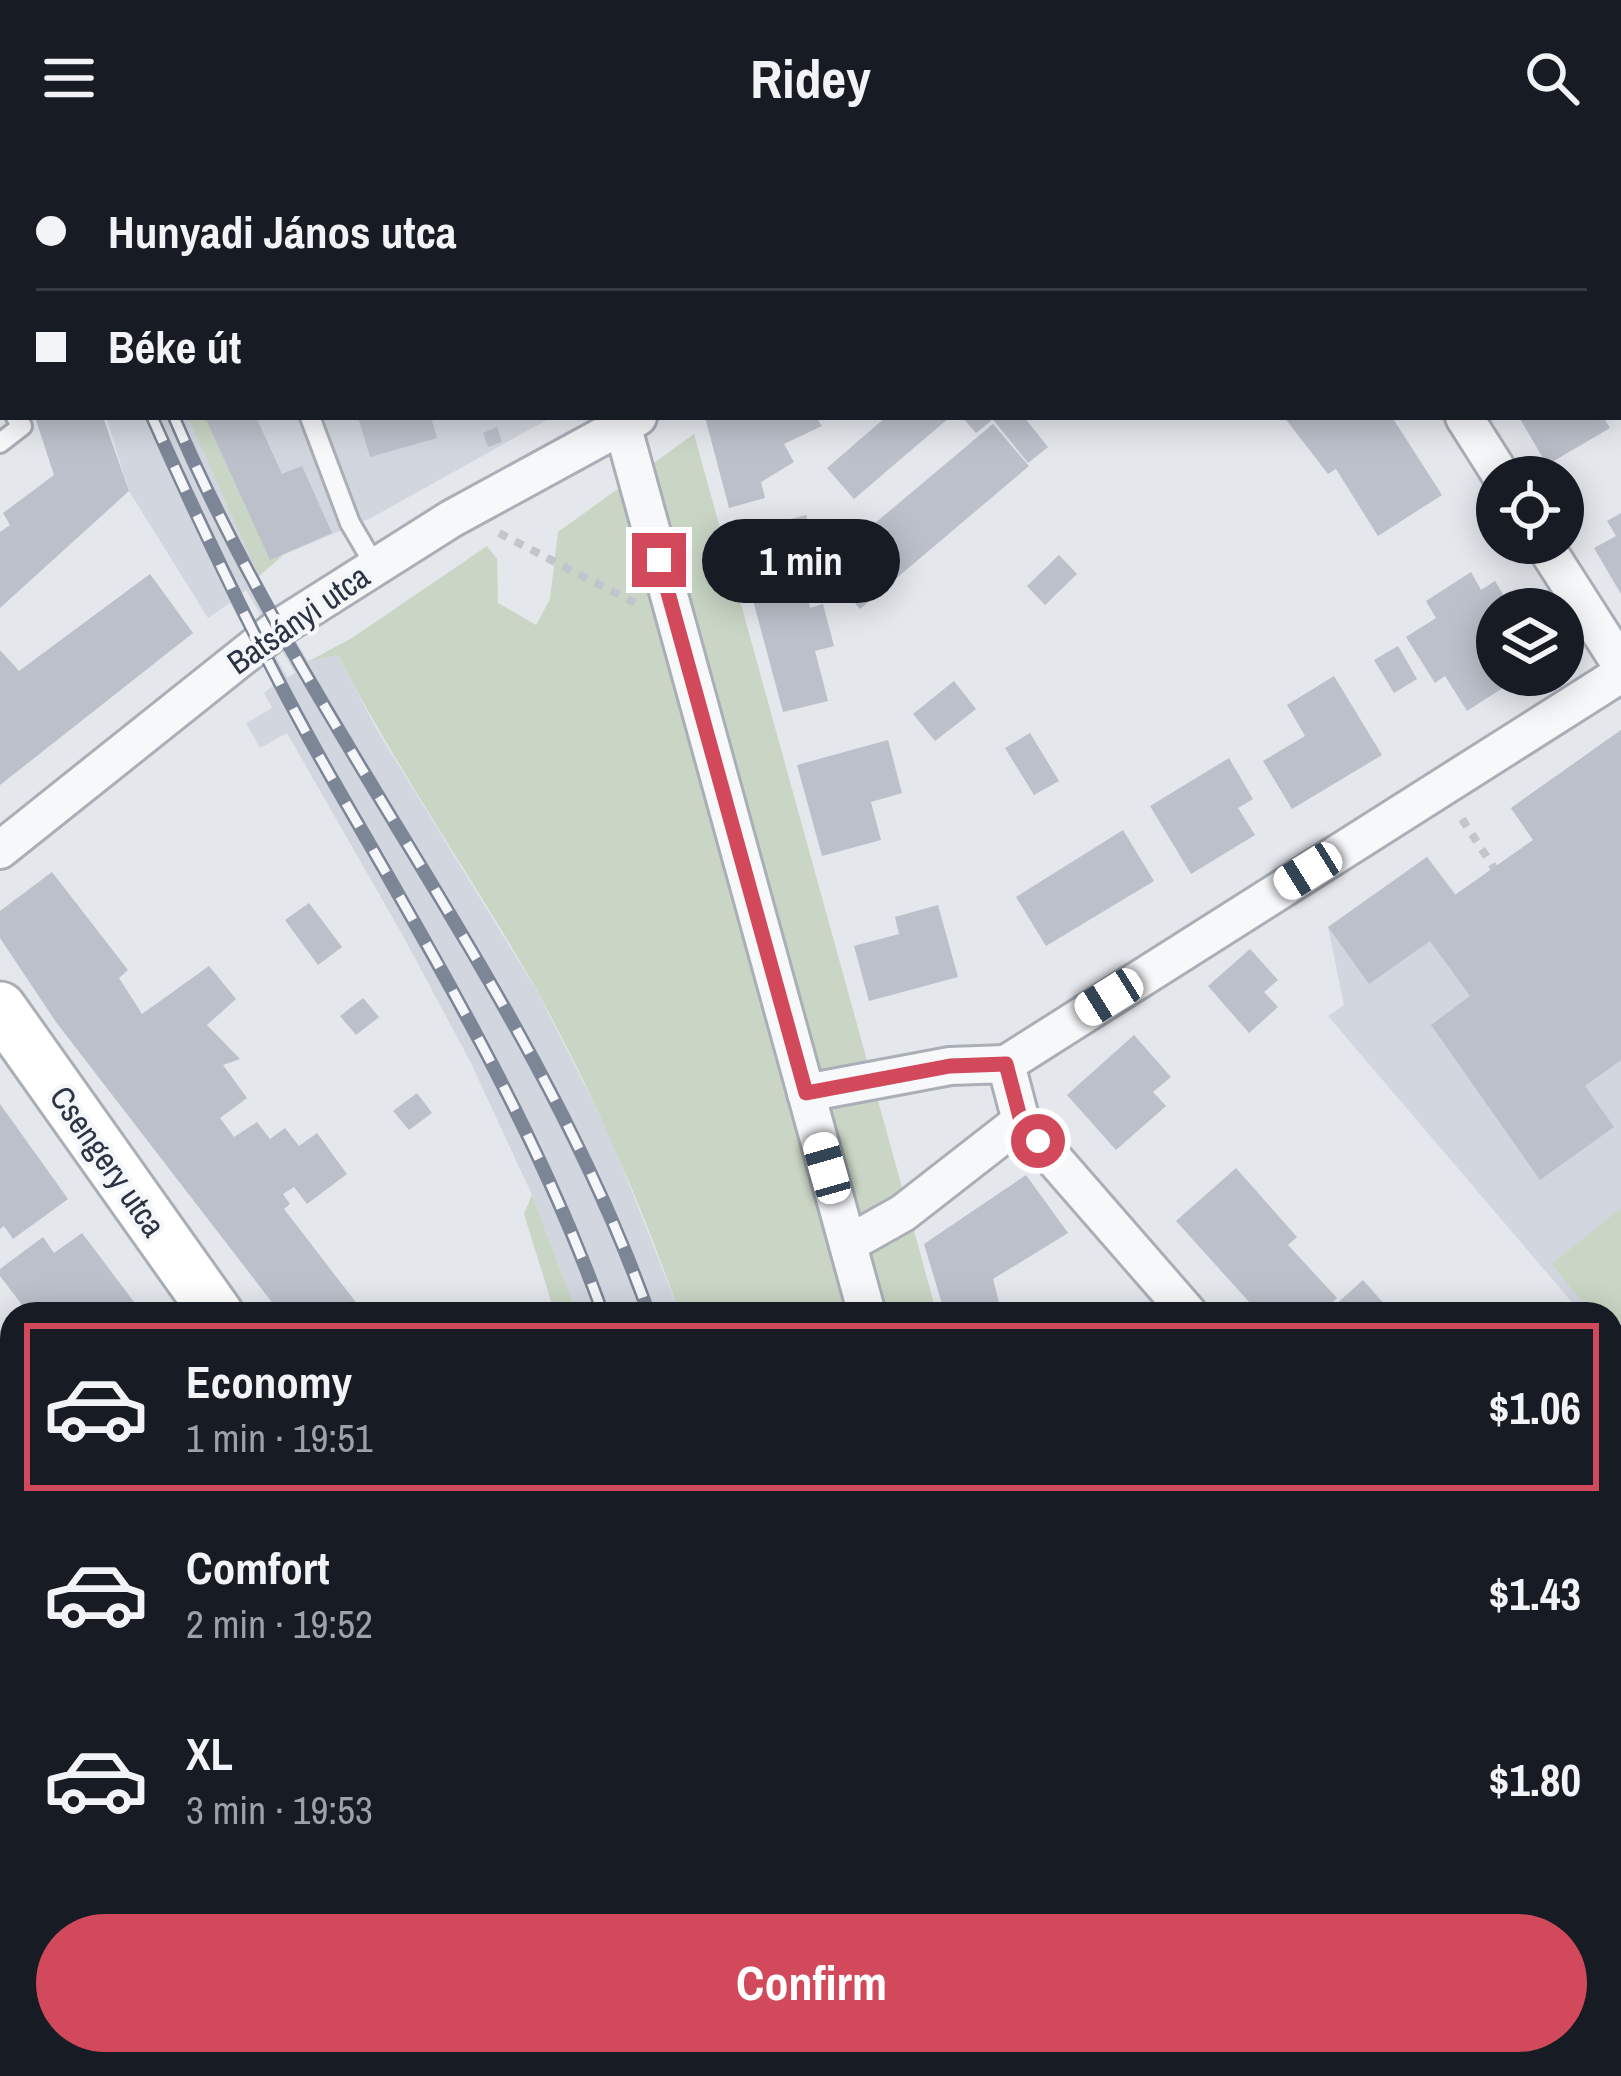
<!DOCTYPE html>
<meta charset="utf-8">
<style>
body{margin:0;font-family:"Archivo Narrow",sans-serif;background:#20242c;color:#f1f3f6;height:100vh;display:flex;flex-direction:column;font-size:45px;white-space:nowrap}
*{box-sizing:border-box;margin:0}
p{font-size:39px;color:#9ea1a6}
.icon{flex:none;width:66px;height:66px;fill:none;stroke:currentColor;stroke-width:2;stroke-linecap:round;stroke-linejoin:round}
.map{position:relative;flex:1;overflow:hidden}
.sheet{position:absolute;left:0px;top:1146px;width:1623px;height:774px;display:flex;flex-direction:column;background:#171b24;border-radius:36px 36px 0 0;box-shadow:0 6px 30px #0003}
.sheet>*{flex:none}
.banner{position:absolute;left:0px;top:0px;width:1623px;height:264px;box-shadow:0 6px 30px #0003;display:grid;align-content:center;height:264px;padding:0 36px;background:#171b24}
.tools{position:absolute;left:1476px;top:300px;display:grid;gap:24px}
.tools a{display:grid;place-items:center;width:108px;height:108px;border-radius:50%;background:#171b24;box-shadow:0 6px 30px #0003;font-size:60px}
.end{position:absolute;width:54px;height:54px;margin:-27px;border:15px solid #d1495b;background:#fff;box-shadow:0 0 0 6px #fff}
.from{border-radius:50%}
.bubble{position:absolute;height:84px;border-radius:42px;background:#171b24;box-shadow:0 6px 30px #0003;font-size:39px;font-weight:700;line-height:84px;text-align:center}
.car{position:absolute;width:36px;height:72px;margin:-36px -18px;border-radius:15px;box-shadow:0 0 9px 3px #0007;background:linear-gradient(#fff 24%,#345 0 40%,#fff 0 76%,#345 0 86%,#fff 0)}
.banner b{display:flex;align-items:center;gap:42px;height:114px;font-size:45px}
.banner b+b{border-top:3px solid #363941}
.banner i{width:30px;height:30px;background:#f1f3f6}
ul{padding:21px 0 0;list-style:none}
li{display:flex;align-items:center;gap:36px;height:168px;margin:0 24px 18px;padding:0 12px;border:6px solid transparent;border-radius:0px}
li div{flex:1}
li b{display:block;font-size:45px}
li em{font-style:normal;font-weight:700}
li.selected{border-color:#d1495b}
li>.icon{width:108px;height:108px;stroke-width:1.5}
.button{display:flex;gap:24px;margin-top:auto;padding:24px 36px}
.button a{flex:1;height:138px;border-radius:72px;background:#d1495b;color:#fff;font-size:48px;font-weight:700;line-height:138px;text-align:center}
header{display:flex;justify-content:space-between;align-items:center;height:156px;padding:0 36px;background:#171b24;font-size:54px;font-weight:700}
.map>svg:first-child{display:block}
</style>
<header><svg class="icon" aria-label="menu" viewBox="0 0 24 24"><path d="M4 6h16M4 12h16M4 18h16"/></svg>Ridey<svg class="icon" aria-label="search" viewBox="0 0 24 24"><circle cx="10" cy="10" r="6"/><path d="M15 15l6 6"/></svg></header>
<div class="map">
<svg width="1621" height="1920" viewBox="0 0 1621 1920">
<rect width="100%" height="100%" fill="#e4e7ec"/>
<!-- built -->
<g fill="#d2d6de" fill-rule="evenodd">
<path d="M22 0H506L507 3H23Z"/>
<path d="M106 261H552L371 362 283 399 258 421 308 505 338 499 377 574 537 835 609 977 680 1158H577L532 1039 471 907 402 778 287 577 260 592 246 567 272 552 264 537 274 528 230 447 208 462 129 335ZM246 434 295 517 294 518 287 521 241 438Z"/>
<path d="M1621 574V1480L1611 1489V1158H1582L1328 860 1344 849 1328 771 1427 701 1456 738 1533 684 1511 652Z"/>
<path d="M885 1908H937L941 1920H889Z"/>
</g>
<!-- green -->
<g fill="#c9d6c5">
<path d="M188 261H205L270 404 283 399 259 420Z"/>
<path d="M694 278 937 1158H680C640 1045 593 936 535 831 471 719 397 614 338 499L309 505 352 482 487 390 497 403 498 447 536 469 550 443 558 376Z"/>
<path d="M532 1039 577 1158H555L524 1058Z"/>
<path d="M1621 1052V1193L1611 1181V1158H1592L1552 1108Z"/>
<path d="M749 1908H797L801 1920H753Z"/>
<path d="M835 1908H885L889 1920H839Z"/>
<path d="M937 1908H1143L1147 1920H941Z"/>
</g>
<!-- building -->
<g fill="#bbc0ca">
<path d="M35 261H103L129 335 0 452V376L10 369 3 357 54 319Z"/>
<path d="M205 261H256L282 318 302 310 332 377 270 404Z"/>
<path d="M358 261H431L437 282 370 301Z"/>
<path d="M705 261H816L822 270 784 288 794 306 761 326 765 342 729 352Z"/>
<path d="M886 261H950L854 343 827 312Z"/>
<path d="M962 261H988L991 265 976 277Z"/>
<path d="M991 261H1024L1048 291 1028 307Z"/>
<path d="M1284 261H1392L1442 339 1378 380 1336 313 1328 318Z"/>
<path d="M1519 261H1603L1610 272 1547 309Z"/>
<path d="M993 268 1029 310 860 453 824 410Z"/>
<path d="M497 271 502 286 488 291 483 277Z"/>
<path d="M1621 357V438L1594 392 1616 380 1607 365Z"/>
<path d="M806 359 826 431 807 436 810 452 823 448 834 490 815 495 828 545 783 556 735 377Z"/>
<path d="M1059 399 1077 418 1045 449 1027 430Z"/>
<path d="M1471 416 1481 434 1495 425 1512 453H1497V519H1523L1467 555 1445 520 1435 527 1406 481 1436 462 1426 445Z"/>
<path d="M150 418 193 477 0 629V494L19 515Z"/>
<path d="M1398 490 1417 523 1394 537 1374 504Z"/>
<path d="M1334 520 1382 599 1292 653 1263 605 1305 580 1287 549Z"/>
<path d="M954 525 976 553 935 585 913 558Z"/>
<path d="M1621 574V904L1585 930 1614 971 1540 1024 1431 869 1470 840 1430 785 1369 828 1328 771 1427 701 1455 739 1533 684 1511 652Z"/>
<path d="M1030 577 1059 625 1034 639 1005 592Z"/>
<path d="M888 584 902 637 871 646 881 684 822 700 797 609Z"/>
<path d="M1229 602 1253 643 1238 652 1255 679 1191 718 1150 650Z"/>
<path d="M1123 674 1154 725 1046 790 1016 741Z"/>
<path d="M52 716 128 814 119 822 142 858 209 810 236 843 207 869 240 903 223 909 247 942 220 962 234 981 257 966 270 983 285 972 299 990 317 977 347 1018 307 1048 294 1031 283 1038 290 1048 284 1053 365 1158H281L56 866 0 782V755Z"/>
<path d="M309 747 342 791 318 809 285 764Z"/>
<path d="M938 749 958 821 869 845 854 790 899 778 895 761Z"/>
<path d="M1250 793 1278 824 1264 836 1278 851 1249 877 1208 830Z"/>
<path d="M363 842 379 861 356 879 340 860Z"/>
<path d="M1134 879 1171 921 1153 936 1166 950 1116 994 1067 939Z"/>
<path d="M417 937 432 957 409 974 393 955Z"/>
<path d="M0 948 68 1043 13 1083 4 1070 0 1073Z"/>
<path d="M1236 1012 1297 1081 1288 1089 1337 1142 1320 1158H1260L1176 1065Z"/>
<path d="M1026 1019 1068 1077 993 1123 1002 1158H945L924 1088Z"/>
<path d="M82 1077 128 1138 143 1158H29L0 1120V1113L43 1081 54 1097Z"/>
<path d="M1363 1124 1386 1150 1376 1158H1325Z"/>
<path d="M1611 1384 1621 1395V1436L1611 1444Z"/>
<path d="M12 1553V1614L0 1623V1562Z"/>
<path d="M0 1637 12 1642V1719L0 1727Z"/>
<path d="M1611 1691 1621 1702V1748L1611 1757Z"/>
<path d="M1621 1819V1847L1611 1836Z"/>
<path d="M142 1908H238L229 1920H156Z"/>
<path d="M315 1908H319L334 1920H303Z"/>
<path d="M1154 1908H1233L1236 1920H1157Z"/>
</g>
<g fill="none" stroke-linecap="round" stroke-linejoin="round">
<!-- lane casing -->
<g stroke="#a9aeb7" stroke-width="24">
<g id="lane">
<path d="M222 0 223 3"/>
<path d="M0 237 3 241"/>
<path d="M310 261 350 367 374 408"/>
<path d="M0 287 22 270 16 261"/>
</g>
</g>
<!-- street casing -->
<g stroke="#a9aeb7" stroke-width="42">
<g id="street">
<path d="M548 0 549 3"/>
<path d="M1300 0 1302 3"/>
<path d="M1067 3 1072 0"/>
<path d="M620 261 867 1158"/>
<path d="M1464 261 1502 321"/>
<path d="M1543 387 1621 509"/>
<path d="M0 694 277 473 451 363 638 261"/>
<path d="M1006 908 1621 518"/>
<path d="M806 937 950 910 1006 908 1021 965 1189 1158"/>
<path d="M848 1088 903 1057 1021 965"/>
<path d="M1611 1624 1621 1634"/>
<path d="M0 1834 12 1850"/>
<path d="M1079 1908 1082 1920"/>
<path d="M26 1920 42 1908"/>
</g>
</g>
<!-- secondary casing -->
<g stroke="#a9aeb7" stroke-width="57">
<g id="secondary">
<path d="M0 852 217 1158"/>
<path d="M697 1908 702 1920"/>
</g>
</g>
<!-- path -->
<g stroke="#c2c5cb" stroke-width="8" stroke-dasharray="9 9" stroke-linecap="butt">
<path d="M499 377 635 447"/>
<path d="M1462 663 1494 712"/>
</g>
<!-- lane -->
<use href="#lane" stroke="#f7f8fa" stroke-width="18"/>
<!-- street -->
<use href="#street" stroke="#f7f8fa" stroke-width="36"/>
<!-- secondary -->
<use href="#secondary" stroke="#fff" stroke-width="51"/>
<!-- rail casing -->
<g stroke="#7d8696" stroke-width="14">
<g id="rail">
<path d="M59 0 60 3"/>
<path d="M88 0 89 3"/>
<path d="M112 0 113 3"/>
<path d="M152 261C207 384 264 504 331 621 431 796 535 967 603 1158"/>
<path d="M174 261C307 574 534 835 649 1158"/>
<path d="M819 1908 822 1920"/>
<path d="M902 1908 906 1920"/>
</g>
</g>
<!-- rail -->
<use href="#rail" stroke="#f4f6f9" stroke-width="9" stroke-dasharray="27" stroke-linecap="butt"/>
</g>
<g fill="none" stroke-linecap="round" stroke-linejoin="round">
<!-- route -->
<path stroke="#d1495b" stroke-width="15" d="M659 404 806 937 950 910 1006 908 1021 965 1038 985"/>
</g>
<g text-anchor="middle" stroke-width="9" stroke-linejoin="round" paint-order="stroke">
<!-- street labels -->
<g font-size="33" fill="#2b3445" stroke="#f4f6f9">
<text transform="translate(298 463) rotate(-35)" y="12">Batsányi utca</text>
<text transform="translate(108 1005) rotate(55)" y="12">Csengery utca</text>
</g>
</g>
</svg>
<div class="tools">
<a><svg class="icon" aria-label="locate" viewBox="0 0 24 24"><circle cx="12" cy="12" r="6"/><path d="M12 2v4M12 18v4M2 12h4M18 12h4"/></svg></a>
<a><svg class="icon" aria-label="layers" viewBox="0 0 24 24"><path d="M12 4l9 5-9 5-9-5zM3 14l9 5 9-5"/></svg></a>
</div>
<i class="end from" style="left:1038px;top:985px"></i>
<i class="end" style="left:659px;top:404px"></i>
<div class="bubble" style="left:702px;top:363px;width:198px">1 min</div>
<i class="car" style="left:1308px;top:715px;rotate:238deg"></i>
<i class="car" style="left:1109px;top:841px;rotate:238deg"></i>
<i class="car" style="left:827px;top:1012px;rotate:344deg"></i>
<div class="banner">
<b><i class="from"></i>Hunyadi János utca</b>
<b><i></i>Béke út</b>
</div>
<section class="sheet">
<ul>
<li class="selected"><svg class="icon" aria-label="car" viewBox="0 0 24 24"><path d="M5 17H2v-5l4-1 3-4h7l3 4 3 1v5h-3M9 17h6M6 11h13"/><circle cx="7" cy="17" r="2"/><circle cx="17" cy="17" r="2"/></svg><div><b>Economy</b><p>1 min · 19:51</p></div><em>$1.06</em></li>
<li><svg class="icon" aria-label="car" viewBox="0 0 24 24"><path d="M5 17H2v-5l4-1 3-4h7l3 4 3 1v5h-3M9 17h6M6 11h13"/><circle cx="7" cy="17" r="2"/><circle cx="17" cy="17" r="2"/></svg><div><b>Comfort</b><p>2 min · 19:52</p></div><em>$1.43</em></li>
<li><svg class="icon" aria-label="car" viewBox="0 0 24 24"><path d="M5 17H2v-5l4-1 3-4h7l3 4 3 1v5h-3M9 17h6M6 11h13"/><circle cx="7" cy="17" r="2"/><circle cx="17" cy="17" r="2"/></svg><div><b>XL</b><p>3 min · 19:53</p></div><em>$1.80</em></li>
</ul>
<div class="button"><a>Confirm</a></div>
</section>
</div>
